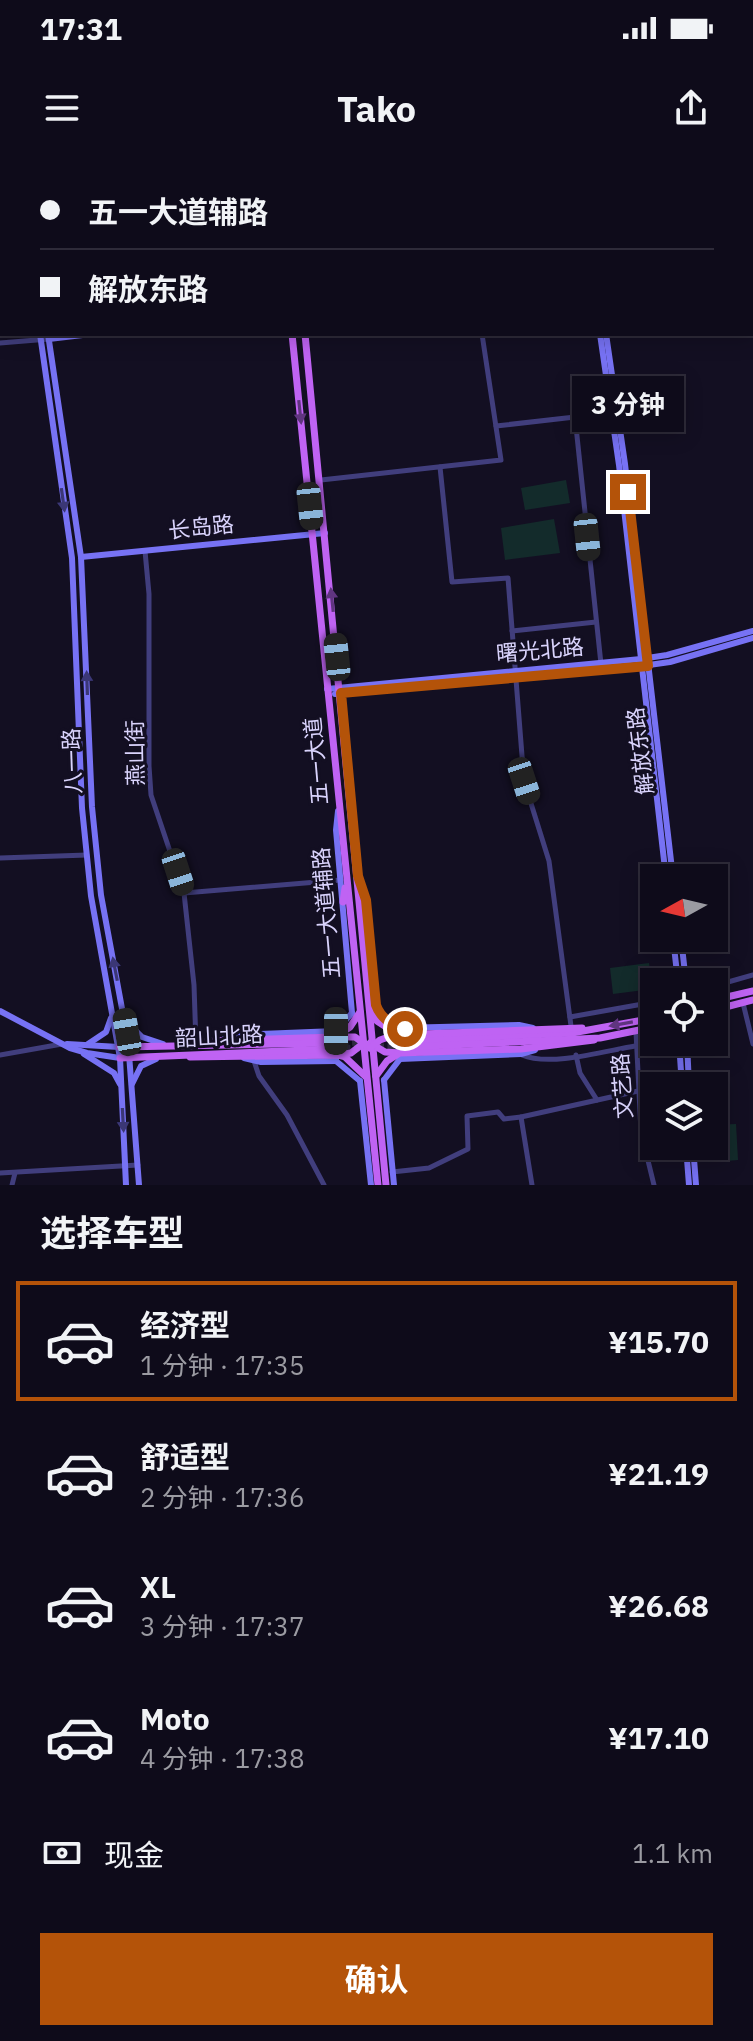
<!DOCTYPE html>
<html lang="zh">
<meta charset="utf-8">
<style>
body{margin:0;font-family:"IBM Plex Sans","Noto Sans SC",sans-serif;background:#171423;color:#f1f3f6;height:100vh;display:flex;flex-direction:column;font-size:30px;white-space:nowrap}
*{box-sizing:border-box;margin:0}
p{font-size:26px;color:#9b9ba2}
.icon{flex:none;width:44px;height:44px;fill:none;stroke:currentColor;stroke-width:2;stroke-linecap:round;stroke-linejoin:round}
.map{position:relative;height:1025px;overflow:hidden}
.side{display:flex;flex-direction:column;background:#0e0b1a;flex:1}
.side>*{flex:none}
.hud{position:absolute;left:0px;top:0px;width:754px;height:176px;box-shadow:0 4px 20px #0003,0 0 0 2px #2e2b39;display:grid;align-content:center;height:176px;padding:0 40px;background:#0e0b1a}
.needle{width:52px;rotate:262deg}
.buttons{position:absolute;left:640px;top:704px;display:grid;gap:16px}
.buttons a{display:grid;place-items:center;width:88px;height:88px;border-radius:0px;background:#0e0b1a;box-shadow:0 4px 20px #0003,0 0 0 2px #2e2b39;font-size:40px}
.end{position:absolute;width:36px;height:36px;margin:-18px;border:10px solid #b45309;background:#fff;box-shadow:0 0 0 4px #fff}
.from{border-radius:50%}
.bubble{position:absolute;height:56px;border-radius:0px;background:#0e0b1a;box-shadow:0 4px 20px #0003,0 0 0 2px #2e2b39;font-size:26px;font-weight:700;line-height:56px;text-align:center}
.car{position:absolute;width:24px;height:48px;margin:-24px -12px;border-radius:10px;box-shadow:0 0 6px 2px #0007;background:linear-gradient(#222 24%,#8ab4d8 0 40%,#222 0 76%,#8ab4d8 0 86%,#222 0)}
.hud b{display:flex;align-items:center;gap:28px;height:76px;font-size:30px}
.hud b+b{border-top:2px solid #2e2b39}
.hud i{width:20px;height:20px;background:#f1f3f6}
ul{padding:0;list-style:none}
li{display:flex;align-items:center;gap:24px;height:120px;margin:0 16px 12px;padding:0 24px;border:4px solid transparent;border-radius:0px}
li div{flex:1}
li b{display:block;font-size:30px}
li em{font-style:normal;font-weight:700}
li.selected{border-color:#b45309}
li>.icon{width:72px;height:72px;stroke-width:1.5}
h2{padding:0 40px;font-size:36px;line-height:96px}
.pay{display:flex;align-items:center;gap:20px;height:88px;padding:0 40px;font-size:30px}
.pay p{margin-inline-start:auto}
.primary-button{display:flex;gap:16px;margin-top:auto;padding:16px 40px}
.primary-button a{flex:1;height:92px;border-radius:0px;background:#b45309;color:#fff;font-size:32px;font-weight:700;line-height:92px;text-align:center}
.status{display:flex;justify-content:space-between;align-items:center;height:56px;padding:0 40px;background:#0e0b1a;direction:ltr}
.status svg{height:22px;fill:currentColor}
header{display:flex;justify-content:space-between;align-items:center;height:104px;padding:0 40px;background:#0e0b1a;font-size:36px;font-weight:700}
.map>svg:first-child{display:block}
</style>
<div class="status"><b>17:31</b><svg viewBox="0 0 49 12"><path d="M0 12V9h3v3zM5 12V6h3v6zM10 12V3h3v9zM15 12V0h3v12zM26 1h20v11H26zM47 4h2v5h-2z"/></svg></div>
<header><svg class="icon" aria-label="menu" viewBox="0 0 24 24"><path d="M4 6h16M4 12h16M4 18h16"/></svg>Tako<svg class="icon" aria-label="share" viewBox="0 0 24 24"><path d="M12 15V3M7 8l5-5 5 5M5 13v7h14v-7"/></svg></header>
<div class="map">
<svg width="753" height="1025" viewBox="0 0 753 1025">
<rect width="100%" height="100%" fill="#130f22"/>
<!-- green -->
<g fill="#132b2b">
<path d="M566 320 570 343 525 350 521 328Z"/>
<path d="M554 359 560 393 505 400 501 368Z"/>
<path d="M649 803 652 829 613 834 610 808Z"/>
<path d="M736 964 738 1000 715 1002 714 965Z"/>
</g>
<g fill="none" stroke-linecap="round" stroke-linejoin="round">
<!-- primary-tunnel -->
<g stroke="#312c43" stroke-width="7" stroke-dasharray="7 3.5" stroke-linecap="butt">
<path d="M331 883 363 882"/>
<path d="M377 887H404"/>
<path d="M333 889 360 888"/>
</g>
<!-- street -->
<g stroke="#413e7d" stroke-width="5">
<path d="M398 0V2"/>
<path d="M453 0V2"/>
<path d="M706 0V2"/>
<path d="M0 51 2 52"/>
<path d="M752 69H753"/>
<path d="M0 183 49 179"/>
<path d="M496 266 575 257 601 504"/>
<path d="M440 307 452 422 508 418 524 621 549 701 571 866"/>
<path d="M321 320 501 300 482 174"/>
<path d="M145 391 149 434V606L151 635 184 733 194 825 196 884"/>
<path d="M512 471 596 462"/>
<path d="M0 698 87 695"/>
<path d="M184 733 341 720"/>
<path d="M714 826 753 815"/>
<path d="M743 843 753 884"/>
<path d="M570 857 654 842"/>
<path d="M636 872 641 972 654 1025"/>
<path d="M0 895 62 884"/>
<path d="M522 895C550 907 605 891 635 886"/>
<path d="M576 895 580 913 597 940"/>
<path d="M254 901 259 916 287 955 324 1025"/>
<path d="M392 1012 429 1008 468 989 467 956 498 952 504 959 521 957"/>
<path d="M0 1013 138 1005"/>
<path d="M12 1025 15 1013"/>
<path d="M532 1025 521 957 638 931"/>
</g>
<!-- secondary -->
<g stroke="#7772f4" stroke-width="6">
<path d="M17 0V2"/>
<path d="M142 0V2"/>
<path d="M573 0 574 2"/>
<path d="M579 0 580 2"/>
<path d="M752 86H753"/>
<path d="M40 174 72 398 82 648 91 736 120 898 126 1025"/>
<path d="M48 174 81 397 92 647 101 735 128 881 139 1025"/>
<path d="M600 174 619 305 666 718"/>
<path d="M606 174 625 304 673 718"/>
<path d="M49 179 91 174"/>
<path d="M81 397 325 373"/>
<path d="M327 529 641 499 667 495 753 471"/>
<path d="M335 534 642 506 670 502 753 478"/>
<path d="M338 651 336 670 352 853"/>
<path d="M359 719 366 740 377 850"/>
<path d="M673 778 678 822"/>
<path d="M681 778 686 822"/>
<path d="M377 850 399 868"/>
<path d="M0 851 70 888 87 893 120 898"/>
<path d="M126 861 142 877 163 884"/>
<path d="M399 868 519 865 533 868"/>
<path d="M336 871 352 853"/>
<path d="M399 871 400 896"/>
<path d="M336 874V899"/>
<path d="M224 879 237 875 336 871"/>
<path d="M679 882 682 926"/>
<path d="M687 882 689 926"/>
<path d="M67 884 119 887"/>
<path d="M88 884 106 872 111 858"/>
<path d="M84 894 114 913 120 924"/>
<path d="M244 898 261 902 336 901"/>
<path d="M400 899 521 894 535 890"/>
<path d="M336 901 360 921"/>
<path d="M384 920 394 1025"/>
<path d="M384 920 400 899"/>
<path d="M360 921 371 1025"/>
<path d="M132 924 141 906 156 899"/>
<path d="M686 986 689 1025"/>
<path d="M693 986 696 1025"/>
</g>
<!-- primary -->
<g stroke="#bf63f3" stroke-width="7">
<path d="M275 0V2"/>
<path d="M285 0V2"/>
<path d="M292 174 378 1025"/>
<path d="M305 174 386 1025"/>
<path d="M343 742 345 728"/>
<path d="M714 840 753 831"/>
<path d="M714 850 753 840"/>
<path d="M372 851 377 861 397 874"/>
<path d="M341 877H355L366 885"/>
<path d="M405 881 572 873 654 858"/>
<path d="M200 883 209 881 335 877 350 867 360 852"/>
<path d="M370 883 385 892 400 893 521 889 594 880"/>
<path d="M119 887 330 883"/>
<path d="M405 887 600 878 654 867"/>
<path d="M370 888 380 880 394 875 582 868"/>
<path d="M340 895 351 893 364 883"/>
<path d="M190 897 338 895 345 897 365 916"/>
<path d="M120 898 330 889"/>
<path d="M376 916 387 901 398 894"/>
</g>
</g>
<!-- one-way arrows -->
<defs><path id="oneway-solid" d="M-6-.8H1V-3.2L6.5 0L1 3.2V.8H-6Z" transform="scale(2)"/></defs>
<g fill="#603580">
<use href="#oneway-solid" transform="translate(300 252) rotate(84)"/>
<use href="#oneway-solid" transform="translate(332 440) rotate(-96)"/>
<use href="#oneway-solid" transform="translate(621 864) rotate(170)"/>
</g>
<g fill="#3b3776">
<use href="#oneway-solid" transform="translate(63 340) rotate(82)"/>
<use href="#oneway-solid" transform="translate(87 523) rotate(-92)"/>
<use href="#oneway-solid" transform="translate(115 809) rotate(-101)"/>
<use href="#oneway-solid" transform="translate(123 960) rotate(87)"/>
</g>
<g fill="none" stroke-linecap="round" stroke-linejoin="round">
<!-- route -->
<path stroke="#b45309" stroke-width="10" d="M405 869C393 867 380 857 376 845L366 740 358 716 341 533 648 506 628 332"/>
</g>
<g text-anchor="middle" stroke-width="6" stroke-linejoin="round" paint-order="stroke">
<!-- street labels -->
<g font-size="22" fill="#d9d3fc" stroke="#130f22">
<text transform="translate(201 367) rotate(-6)" y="8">长岛路</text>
<text transform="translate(540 490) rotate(-5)" y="8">曙光北路</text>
<text transform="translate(640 591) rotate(-97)" y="8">解放东路</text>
<text transform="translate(135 593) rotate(-91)" y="8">燕山街</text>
<text transform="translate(72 601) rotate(-92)" y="8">八一路</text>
<text transform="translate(316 601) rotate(-95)" y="8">五一大道</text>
<text transform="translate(326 753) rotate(-95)" y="8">五一大道辅路</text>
<text transform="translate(219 876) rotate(-3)" y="8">韶山北路</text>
<text transform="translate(622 926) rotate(-94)" y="8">文艺路</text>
</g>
</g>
</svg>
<div class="buttons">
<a><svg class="needle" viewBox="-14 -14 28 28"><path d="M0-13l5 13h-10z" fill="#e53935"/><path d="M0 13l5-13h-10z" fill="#9b9ba2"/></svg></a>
<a><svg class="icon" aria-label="locate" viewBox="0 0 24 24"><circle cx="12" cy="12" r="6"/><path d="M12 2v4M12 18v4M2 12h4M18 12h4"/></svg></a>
<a><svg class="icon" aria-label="layers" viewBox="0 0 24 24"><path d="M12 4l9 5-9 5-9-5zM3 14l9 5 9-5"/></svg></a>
</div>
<i class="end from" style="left:405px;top:869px"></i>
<i class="end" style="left:628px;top:332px"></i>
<div class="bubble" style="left:572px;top:216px;width:112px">3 分钟</div>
<i class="car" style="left:310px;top:346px;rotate:174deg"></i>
<i class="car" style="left:587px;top:377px;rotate:174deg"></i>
<i class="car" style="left:337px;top:497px;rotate:354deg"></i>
<i class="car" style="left:524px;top:621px;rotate:162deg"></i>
<i class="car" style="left:178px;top:712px;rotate:162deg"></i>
<i class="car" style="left:336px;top:871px;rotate:180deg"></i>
<i class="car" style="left:127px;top:872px;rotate:350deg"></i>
<div class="hud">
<b><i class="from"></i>五一大道辅路</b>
<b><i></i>解放东路</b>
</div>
</div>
<section class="side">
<h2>选择车型</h2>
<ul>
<li class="selected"><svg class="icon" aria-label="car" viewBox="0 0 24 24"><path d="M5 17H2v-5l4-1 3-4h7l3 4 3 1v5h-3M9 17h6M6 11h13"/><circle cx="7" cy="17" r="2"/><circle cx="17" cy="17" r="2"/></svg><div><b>经济型</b><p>1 分钟 · 17:35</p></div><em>¥15.70</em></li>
<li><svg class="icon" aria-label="car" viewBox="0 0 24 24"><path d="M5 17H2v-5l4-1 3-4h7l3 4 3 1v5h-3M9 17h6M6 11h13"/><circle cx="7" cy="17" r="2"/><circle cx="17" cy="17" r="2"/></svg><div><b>舒适型</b><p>2 分钟 · 17:36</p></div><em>¥21.19</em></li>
<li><svg class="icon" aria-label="car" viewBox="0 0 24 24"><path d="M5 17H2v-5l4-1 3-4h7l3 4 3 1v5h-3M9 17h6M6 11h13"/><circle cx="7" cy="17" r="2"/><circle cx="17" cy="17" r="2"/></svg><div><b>XL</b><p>3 分钟 · 17:37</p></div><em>¥26.68</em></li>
<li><svg class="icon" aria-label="car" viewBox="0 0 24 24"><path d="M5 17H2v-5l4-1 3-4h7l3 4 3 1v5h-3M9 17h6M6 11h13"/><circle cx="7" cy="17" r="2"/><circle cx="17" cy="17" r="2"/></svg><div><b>Moto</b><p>4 分钟 · 17:38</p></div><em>¥17.10</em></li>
</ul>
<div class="pay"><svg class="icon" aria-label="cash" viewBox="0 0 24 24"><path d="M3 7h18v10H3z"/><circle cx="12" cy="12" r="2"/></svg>现金<p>1.1 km</p></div>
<div class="primary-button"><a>确认</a></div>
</section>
